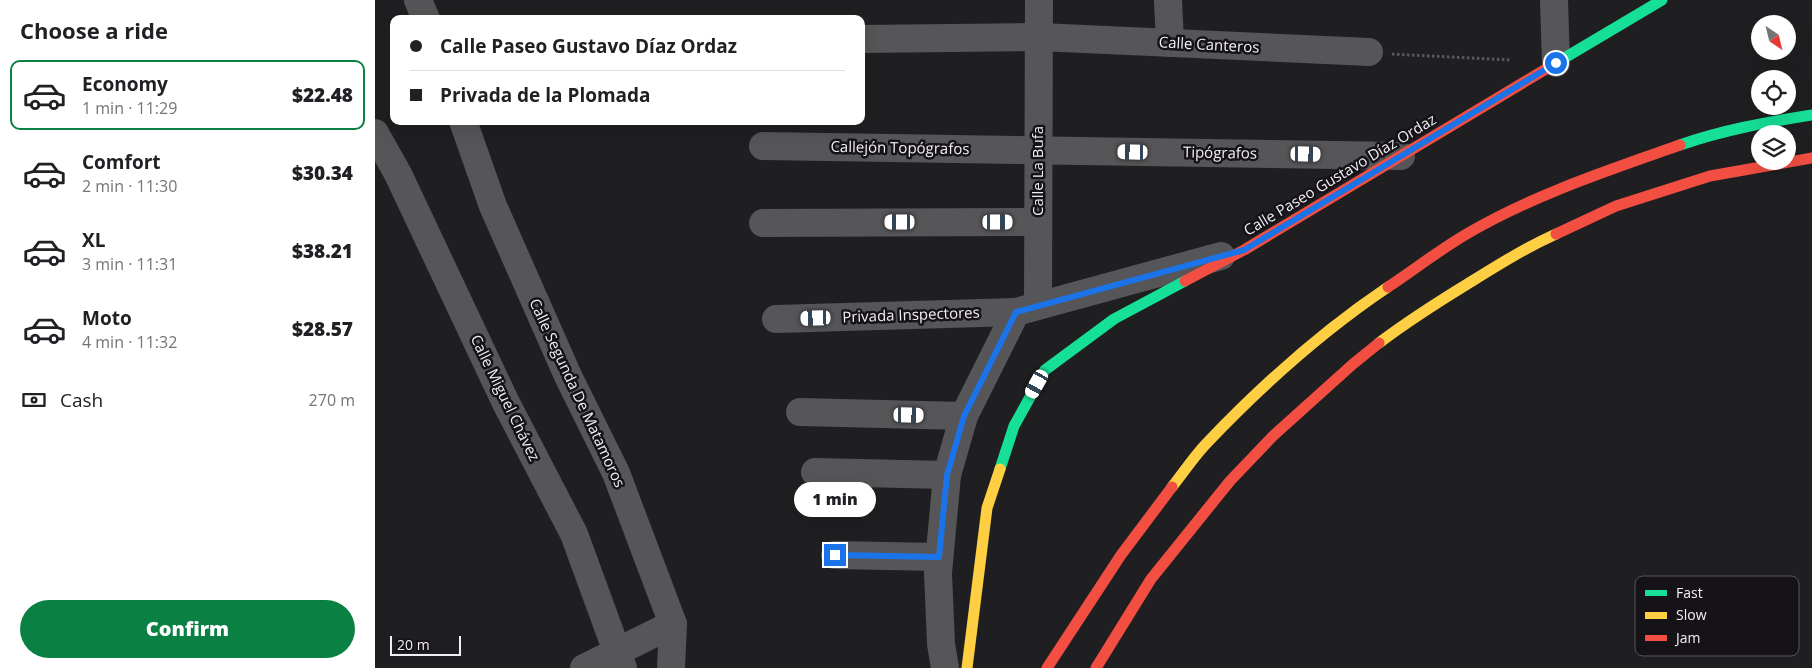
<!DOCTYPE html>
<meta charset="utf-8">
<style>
body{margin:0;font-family:"Open Sans",sans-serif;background:#f6f6f6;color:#202124;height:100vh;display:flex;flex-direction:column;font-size:19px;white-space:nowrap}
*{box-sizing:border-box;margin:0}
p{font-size:16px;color:#757577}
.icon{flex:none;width:28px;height:28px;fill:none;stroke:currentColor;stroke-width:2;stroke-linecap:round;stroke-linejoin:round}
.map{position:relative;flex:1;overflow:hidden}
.sheet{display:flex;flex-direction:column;background:#fff;width:375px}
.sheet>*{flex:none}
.banner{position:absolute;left:15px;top:15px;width:475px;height:110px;border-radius:10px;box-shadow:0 5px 20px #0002;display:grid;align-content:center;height:110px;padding:0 20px;background:#fff}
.needle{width:32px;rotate:145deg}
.controls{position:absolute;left:1376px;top:15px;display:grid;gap:10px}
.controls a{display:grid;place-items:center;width:45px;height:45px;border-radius:50%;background:#fff;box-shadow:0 5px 20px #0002;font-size:25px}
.scale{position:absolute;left:15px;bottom:12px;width:71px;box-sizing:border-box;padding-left:5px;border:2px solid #f1eff3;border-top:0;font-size:14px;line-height:18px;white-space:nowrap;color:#f1eff3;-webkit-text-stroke:4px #161318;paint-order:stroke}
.end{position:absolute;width:22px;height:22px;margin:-11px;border:6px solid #1a73e8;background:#fff;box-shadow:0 0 0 2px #fff}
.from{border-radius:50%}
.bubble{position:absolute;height:35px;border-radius:18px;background:#fff;box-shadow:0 5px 20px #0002;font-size:16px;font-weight:800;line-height:35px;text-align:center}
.car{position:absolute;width:15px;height:30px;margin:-15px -8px;border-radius:6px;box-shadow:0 0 4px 1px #0007;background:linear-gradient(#fff 24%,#345 0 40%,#fff 0 76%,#345 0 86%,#fff 0)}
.banner b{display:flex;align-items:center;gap:18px;height:48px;font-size:19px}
.banner b+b{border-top:1px solid #e0e0e0}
.banner i{width:12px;height:12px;background:#202124}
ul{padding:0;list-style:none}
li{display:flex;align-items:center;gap:15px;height:70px;margin:0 10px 8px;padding:0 10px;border:2px solid transparent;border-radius:10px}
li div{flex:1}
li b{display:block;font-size:19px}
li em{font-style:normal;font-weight:800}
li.active{border-color:#0b8043}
li>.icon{width:45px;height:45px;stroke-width:1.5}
h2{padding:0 20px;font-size:22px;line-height:60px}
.pay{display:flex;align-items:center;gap:12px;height:55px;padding:0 20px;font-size:19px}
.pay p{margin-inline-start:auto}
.primary-button{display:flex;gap:10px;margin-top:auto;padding:10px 20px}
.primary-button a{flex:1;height:58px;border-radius:30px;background:#0b8043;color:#fff;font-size:20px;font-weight:800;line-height:58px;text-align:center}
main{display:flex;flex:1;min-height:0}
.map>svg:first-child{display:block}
</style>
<main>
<section class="sheet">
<h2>Choose a ride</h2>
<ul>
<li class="active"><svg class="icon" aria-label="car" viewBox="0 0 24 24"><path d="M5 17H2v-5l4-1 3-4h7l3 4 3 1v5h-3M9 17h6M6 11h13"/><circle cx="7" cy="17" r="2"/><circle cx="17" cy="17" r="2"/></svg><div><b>Economy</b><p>1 min · 11:29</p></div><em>$22.48</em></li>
<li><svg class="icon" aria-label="car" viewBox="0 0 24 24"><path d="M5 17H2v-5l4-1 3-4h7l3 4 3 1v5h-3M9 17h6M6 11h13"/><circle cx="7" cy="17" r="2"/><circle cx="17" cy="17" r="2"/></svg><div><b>Comfort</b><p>2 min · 11:30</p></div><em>$30.34</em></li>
<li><svg class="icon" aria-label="car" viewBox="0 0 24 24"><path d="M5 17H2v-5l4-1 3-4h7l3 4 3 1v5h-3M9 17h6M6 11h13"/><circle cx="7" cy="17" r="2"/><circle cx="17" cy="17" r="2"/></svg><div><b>XL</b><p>3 min · 11:31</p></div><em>$38.21</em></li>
<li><svg class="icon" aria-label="car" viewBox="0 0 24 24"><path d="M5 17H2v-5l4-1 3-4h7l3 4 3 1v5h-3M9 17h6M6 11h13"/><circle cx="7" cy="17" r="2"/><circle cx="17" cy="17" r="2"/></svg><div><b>Moto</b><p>4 min · 11:32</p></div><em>$28.57</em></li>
</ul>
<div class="pay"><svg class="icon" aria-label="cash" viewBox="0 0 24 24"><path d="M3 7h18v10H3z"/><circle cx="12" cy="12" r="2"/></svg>Cash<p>270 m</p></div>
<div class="primary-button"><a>Confirm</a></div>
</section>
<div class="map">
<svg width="1437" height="668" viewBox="0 0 1437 668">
<rect width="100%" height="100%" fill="#1f1e21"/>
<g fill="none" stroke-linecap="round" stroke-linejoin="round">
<!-- path -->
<path stroke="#58595a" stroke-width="3" stroke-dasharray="2.5 2.5" stroke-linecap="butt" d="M1017 54 1136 60"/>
<!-- street -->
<g stroke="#565658" stroke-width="28">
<path d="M43 0 51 19"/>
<path d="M793 0 795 43"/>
<path d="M1179 0 1181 63"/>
<path d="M486 39 665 37 994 52"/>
<path d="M88 121 118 206 193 376 241 473 298 624 296 668"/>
<path d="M0 133 23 174 131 403 199 534 248 668"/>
<path d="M388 146 1026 156"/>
<path d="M388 223 663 222"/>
<path d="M663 305 664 0"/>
<path d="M401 319 641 312"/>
<path d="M425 412 589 416"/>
<path d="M440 472 572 475"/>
<path d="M460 555 564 557"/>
<path d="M209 668 298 624"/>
<path d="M570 668 566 644 563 573 572 475 589 416 641 312 846 256"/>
</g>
<!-- fast -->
<g stroke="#16e098" stroke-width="11">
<path d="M1186 60 1287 0"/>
<path d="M1305 145C1348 130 1392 122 1437 115"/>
<path d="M625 469 639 426 670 370 739 319 810 281"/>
</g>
<!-- slow -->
<g stroke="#ffcf43" stroke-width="11">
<path d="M1004 343C1033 321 1063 302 1094 283 1123 265 1150 248 1181 234"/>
<path d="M797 487C808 473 818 458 830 445 886 386 946 332 1013 287"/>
<path d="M592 668 612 508 625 469"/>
</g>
<!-- jam -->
<g stroke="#f24e42" stroke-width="11">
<path d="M1181 234 1241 206 1335 176 1437 158"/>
<path d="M810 281 869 250 1186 60"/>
<path d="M1013 287C1040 269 1067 248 1095 232 1161 194 1234 170 1305 145"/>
<path d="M672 668 746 555 797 487"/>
<path d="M721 668 776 579 855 481 898 436 978 364 1004 343"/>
</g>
</g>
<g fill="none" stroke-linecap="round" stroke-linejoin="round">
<!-- route -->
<path stroke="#1a73e8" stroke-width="6" d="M460 555 564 557 572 475 589 416 641 312 869 250 1181 63"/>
</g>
<g text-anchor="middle" stroke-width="5" stroke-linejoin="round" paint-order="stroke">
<!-- street labels -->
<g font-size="15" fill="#f1eff3" stroke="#161318">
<text transform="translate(834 45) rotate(3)" y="5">Calle Canteros</text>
<text transform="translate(525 148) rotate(1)" y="5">Callejón Topógrafos</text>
<text transform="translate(845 153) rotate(1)" y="5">Tipógrafos</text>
<text transform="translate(663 171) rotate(-90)" y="5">Calle La Bufa</text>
<text transform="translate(965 175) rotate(-31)" y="5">Calle Paseo Gustavo Díaz Ordaz</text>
<text transform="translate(536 315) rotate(-2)" y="5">Privada Inspectores</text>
<text transform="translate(202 393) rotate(65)" y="5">Calle Segunda De Matamoros</text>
<text transform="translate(130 398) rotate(64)" y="5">Calle Miguel Chávez</text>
</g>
</g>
<!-- legend -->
<rect x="1260" y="576" width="164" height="80" rx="8" fill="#161318" stroke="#58555a" stroke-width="1"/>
<rect x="1270" y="590" width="22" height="6" fill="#16e098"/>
<rect x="1270" y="612" width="22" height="7" fill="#ffcf43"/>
<rect x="1270" y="635" width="22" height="6" fill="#f24e42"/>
<g font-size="14" fill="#f1eff3">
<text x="1301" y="598">Fast</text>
<text x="1301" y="620">Slow</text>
<text x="1301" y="643">Jam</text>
</g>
</svg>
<div class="controls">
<a><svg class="needle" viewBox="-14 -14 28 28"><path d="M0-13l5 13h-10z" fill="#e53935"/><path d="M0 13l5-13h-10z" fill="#757577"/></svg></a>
<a><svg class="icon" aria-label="locate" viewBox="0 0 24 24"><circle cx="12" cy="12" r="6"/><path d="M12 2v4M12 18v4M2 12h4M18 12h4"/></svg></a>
<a><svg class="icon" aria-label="layers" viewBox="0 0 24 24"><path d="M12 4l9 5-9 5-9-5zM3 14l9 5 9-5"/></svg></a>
</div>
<div class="scale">20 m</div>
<i class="end from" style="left:1181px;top:63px"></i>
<i class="end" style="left:460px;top:555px"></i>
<div class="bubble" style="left:419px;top:482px;width:82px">1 min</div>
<i class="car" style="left:758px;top:152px;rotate:271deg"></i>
<i class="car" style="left:931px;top:154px;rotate:91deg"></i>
<i class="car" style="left:525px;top:222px;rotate:270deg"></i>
<i class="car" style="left:623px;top:222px;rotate:90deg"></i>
<i class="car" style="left:441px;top:318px;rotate:268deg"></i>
<i class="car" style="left:662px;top:384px;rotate:209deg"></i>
<i class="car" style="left:534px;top:415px;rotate:91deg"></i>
<div class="banner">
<b><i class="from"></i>Calle Paseo Gustavo Díaz Ordaz</b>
<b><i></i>Privada de la Plomada</b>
</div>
</div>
</main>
